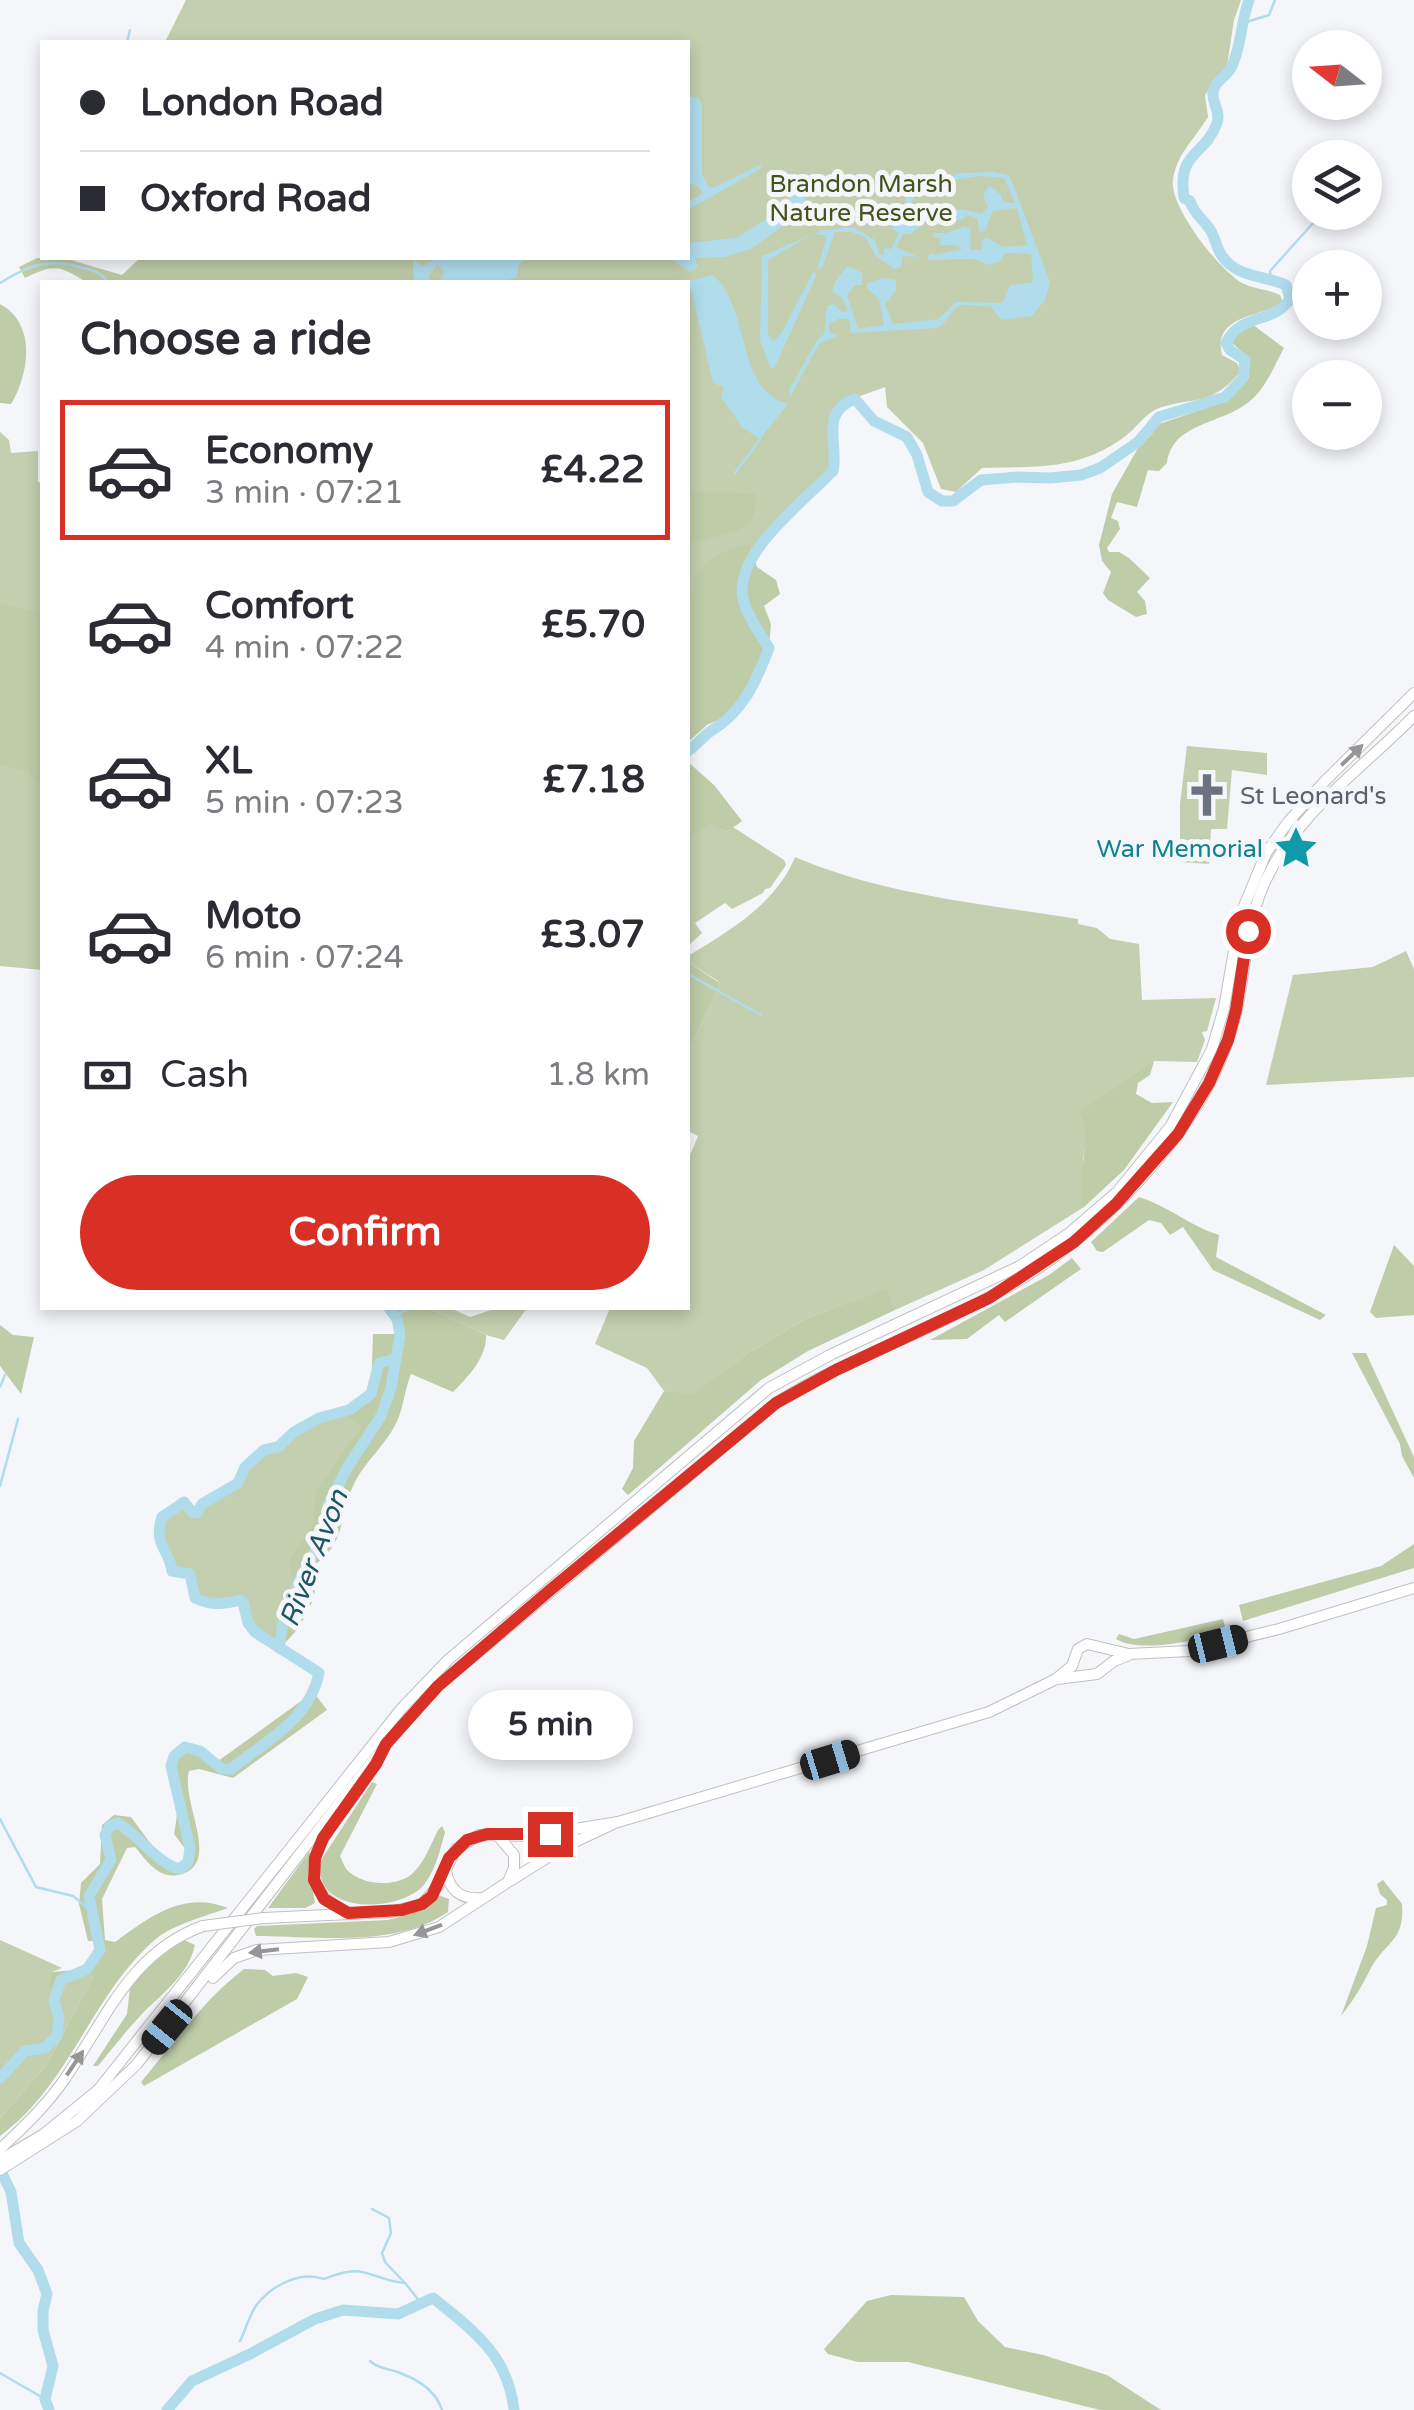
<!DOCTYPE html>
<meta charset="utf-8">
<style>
body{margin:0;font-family:"Varela Round",sans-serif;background:#f2f2f3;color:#2b2b33;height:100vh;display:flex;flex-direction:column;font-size:38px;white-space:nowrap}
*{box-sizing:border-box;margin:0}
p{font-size:32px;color:#7c7c81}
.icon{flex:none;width:55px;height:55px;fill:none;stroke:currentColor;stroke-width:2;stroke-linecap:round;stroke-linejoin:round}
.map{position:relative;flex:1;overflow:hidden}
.details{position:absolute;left:40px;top:280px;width:650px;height:1030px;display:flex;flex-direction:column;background:#fff;border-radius:0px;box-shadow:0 5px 15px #0003}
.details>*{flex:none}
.banner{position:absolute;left:40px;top:40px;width:650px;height:220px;border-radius:0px;box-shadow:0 5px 15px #0003;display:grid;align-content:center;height:220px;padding:0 40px;background:#fff}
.needle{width:65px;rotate:287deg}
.controls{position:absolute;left:1292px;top:30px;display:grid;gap:20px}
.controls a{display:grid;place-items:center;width:90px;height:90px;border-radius:50%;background:#fff;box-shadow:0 5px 15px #0003;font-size:50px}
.end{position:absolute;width:45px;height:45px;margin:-22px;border:12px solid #d93025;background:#fff;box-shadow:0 0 0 5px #fff}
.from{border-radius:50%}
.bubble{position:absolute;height:70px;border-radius:35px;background:#fff;box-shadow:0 5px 15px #0003;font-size:32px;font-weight:700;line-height:70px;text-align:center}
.car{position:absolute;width:30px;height:60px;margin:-30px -15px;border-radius:12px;box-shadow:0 0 8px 2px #0007;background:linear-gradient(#222 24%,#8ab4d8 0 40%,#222 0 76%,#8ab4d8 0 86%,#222 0)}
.banner b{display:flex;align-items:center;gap:35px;height:95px;font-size:38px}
.banner b+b{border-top:2px solid #e1e1e2}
.banner i{width:25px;height:25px;background:#2b2b33}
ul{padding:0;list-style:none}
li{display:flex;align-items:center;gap:30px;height:140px;margin:0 20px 15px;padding:0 20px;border:5px solid transparent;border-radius:0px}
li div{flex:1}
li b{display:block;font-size:38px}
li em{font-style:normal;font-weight:700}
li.on{border-color:#d93025}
li>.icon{width:90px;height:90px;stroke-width:1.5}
h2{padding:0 40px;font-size:45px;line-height:120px}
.pay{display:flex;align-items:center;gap:25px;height:110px;padding:0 40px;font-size:38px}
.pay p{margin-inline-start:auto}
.button{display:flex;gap:20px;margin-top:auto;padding:20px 40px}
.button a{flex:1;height:115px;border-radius:60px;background:#d93025;color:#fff;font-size:40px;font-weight:700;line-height:115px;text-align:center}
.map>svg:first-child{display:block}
</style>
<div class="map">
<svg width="1414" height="2410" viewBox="0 0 1414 2410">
<rect width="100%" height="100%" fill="#f5f6fa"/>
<!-- green -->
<g fill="#c3cfae">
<path d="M186 0H1241L1234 20 1227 66 1205 95 1208 117C1196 137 1176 155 1173 180 1169 206 1219 270 1242 283 1253 289 1268 289 1280 295L1283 303C1260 317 1212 315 1222 355L1237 363 1241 371C1211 407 1196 396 1159 408 1145 413 1135 430 1123 438 1077 471 1036 466 982 468L956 492 941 489 923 443 887 407 885 387C863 396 832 401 831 430 830 445 837 455 833 471L770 534 742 557 688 685V282H124L146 258H688V42H165Z"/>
<path d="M0 432 9 440 11 453 38 451V482L42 483V970L0 966Z"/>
<path d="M1187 746 1267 753V775L1232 770 1227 829H1211L1209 864 1180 862V804Z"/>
<path d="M711 823 727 832 733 827 784 860 786 865 770 888 765 889 763 893 732 909 725 903 695 923 702 933 688 946V838Z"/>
<path d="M795 857C884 895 983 904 1078 919V924L1097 928 1110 939 1139 944 1142 1000 1216 998 1207 1031 1202 1032 1205 1040 1197 1062 1154 1061 1088 1130 1083 1159 1084 1207 984 1270 895 1310 886 1290 807 1318 748 1353 693 1395 664 1391 647 1368 595 1344 610 1308H688V1160L698 1136 688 1131V1053L719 987 718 981 688 962V956C729 931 776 904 795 857Z"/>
<path d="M1406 951 1414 969V1077L1266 1085 1293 975 1373 967Z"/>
<path d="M428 1308H450L470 1317 497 1308H527L504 1340 486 1335Z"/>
<path d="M395 1359 347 1468 279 1648 255 1632 248 1623 242 1602 238 1600C223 1605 210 1605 195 1598L191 1574 172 1571C169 1548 153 1546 162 1517L184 1502 192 1512 197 1513 202 1504 238 1483 245 1467 264 1450 278 1447 294 1432 319 1418 349 1410 371 1394 379 1363Z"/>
<path d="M0 1940 62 1968 52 1972 57 1991 62 1979 87 1969 93 1977 47 2064 0 2118Z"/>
</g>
<!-- forest -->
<g fill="#bfcca8">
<path d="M37 258H64L122 275 140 258H413V282H86C59 265 54 264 25 278L19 267Z"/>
<path d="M0 304C37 324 29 374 11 404L0 403Z"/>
<path d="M1252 324 1284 348C1274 366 1266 388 1250 401 1224 424 1172 422 1167 463L1159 471 1148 470 1137 507 1117 502 1111 518 1118 521 1120 529 1107 548 1109 552H1119L1129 558 1150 578 1137 592 1145 601 1147 614 1136 617 1108 600 1103 593 1111 572 1102 561 1099 545 1112 494 1138 448 1152 434 1156 425 1227 401 1249 377 1248 357 1232 343 1238 331Z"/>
<path d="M688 491 757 494C754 524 750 527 722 535 709 539 701 542 688 540Z"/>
<path d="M750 544 757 567 776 580 780 594 764 606 771 624 770 637 755 676 729 715 707 725 688 742C687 699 678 603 702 569 714 552 732 549 750 544Z"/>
<path d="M0 604 42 612V785L28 772 0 764Z"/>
<path d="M688 762 714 785 742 821 727 832 711 824 688 838Z"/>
<path d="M688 962 718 982 719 987 688 1053Z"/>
<path d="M1154 1061 1150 1075 1138 1083 1136 1094 1152 1103 1173 1102 1124 1170 1084 1207C1074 1176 1094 1143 1080 1112Z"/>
<path d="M1139 1197C1168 1206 1190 1226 1219 1235L1216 1257 1326 1315 1320 1320 1213 1270 1183 1227 1170 1235 1161 1223 1149 1220 1103 1252 1097 1251 1091 1242Z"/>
<path d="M1394 1245 1414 1266V1315L1376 1318 1370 1312Z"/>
<path d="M1072 1258 1081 1269 1005 1322 999 1315 967 1339 930 1340 1049 1275Z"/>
<path d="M887 1289 895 1310 808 1351 761 1380 628 1495 622 1489 633 1468 634 1441 664 1391 693 1394 748 1353 807 1318Z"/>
<path d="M389 1308H428L486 1335C487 1357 468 1377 453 1392L411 1374C405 1388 404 1405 398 1419 388 1443 365 1461 354 1484 337 1519 349 1538 314 1566 323 1594 301 1631 279 1648L271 1643 293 1583 289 1560 313 1524 316 1490 362 1426 343 1414 371 1394 373 1334H400L397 1319Z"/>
<path d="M0 1325 13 1335 34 1337 21 1394 0 1366Z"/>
<path d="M1352 1353H1366L1414 1457V1478L1402 1456 1400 1444Z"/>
<path d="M1414 1544V1568L1243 1621 1239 1605 1381 1566Z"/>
<path d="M1223 1619 1226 1631C1199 1640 1141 1654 1116 1639L1119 1634 1134 1639Z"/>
<path d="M315 1694 327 1710 233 1778 199 1769 189 1771C180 1803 224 1865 178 1875 158 1879 146 1860 135 1847L127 1848 102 1899 105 1940 115 1942C149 1917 184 1890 228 1908 206 1916 175 1924 157 1938 92 1993 70 2085 0 2136V2118L47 2064 93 1977 87 1969 62 1979 57 1992 50 1986 52 1972 87 1969 100 1950 99 1941H88L79 1904 81 1883 100 1864 102 1825 114 1815 131 1817 168 1867 180 1869 188 1862 189 1854 174 1834C176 1823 178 1811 177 1800 174 1777 165 1763 185 1747L200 1751 214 1764 304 1699Z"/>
<path d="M372 1782 377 1784 340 1856C342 1860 344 1866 347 1870 362 1886 399 1888 414 1872 425 1861 431 1844 438 1830L442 1826 445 1832C440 1851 434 1876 420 1889 390 1914 310 1912 321 1860Z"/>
<path d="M309 1852 312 1853C307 1876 312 1881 315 1903L305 1908H268Z"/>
<path d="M1383 1880 1402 1904C1405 1941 1386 1941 1371 1968 1362 1986 1354 2000 1341 2016L1367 1946 1376 1908 1387 1905V1900L1380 1894 1377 1884Z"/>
<path d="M438 1895 449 1899 448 1912C397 1947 321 1937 262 1936H256L254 1929 257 1926 388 1920 413 1913Z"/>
<path d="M184 1940 195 1945C188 1976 162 1993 141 2015 126 2031 112 2049 98 2066H93L127 2014 130 1987 159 1956Z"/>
<path d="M244 1969 265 1970 273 1976 296 1973 308 1977 297 1999 144 2086 141 2082C174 2043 203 2000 244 1969Z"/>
<path d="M891 2295 964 2297 978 2321 1005 2347 1043 2355 1107 2375 1161 2410H1100L908 2362H858L828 2354 824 2349 867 2301Z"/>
</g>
<!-- water -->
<g fill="#b0dcec">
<path d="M688 96 699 98 702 106V173L708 186 712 188 762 164 760 169 688 210V202L703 193 698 186 688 183Z"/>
<path d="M994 172 1008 175 1011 179 1050 282 1045 300 1032 316 1002 320 990 306C982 307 971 304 963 305 951 307 949 323 937 328L851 333 849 319H838L829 324V332L839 335 819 344 790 397 789 390 817 340 824 334 827 306 834 304 842 312 848 311 842 298 832 292 836 280 848 266 862 273V285H855L847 295 858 329 884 325 879 299 867 288V284L882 278 896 280V291L885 304 893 324 938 319 956 302 1002 303 1010 285 1033 282 1031 254 1006 253 999 262 988 265 975 259 927 260 930 253 934 255 962 249 957 245H940L941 238 932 237 934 233H946L965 226 971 230 970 250H982L981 243 986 237 1003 247 1027 245 1017 208 993 211 985 230 980 233 977 218 967 215 964 219 948 223 935 216 940 211 963 209 982 214 988 206 983 196 989 185 1001 195 1003 202 1015 203 1004 178 980 176 941 182 960 173Z"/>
<path d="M918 182 935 184 916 192 908 214 916 219 927 217 928 220 910 234H903L896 247 918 257 903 256 901 267 894 269 876 256 865 237 852 232H835L822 268 817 270 827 236 815 234 819 231 853 227 875 240 880 255 884 254V248L891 249 899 233 893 230V220L902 213 907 193Z"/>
<path d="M797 190 811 206 751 249 724 257 695 258 698 267 690 272 670 258H688V243L736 238 776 213Z"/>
<path d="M811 235 768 260V334L774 341 782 332 813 272 817 274 775 367 771 369 760 341 762 256Z"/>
<path d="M413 258 422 267 436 258H526L519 265 516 278 496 282H439L444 272 437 264 429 276 431 282H414Z"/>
<path d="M713 275C752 309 735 391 788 404L760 439 742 427 721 397 724 388 713 382 689 281Z"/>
</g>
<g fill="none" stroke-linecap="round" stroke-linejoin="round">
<!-- stream -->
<g stroke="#b0dcec" stroke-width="2.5">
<path d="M1240 24 1269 15 1275 0"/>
<path d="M127 42 130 30"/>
<path d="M1271 279 1270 271 1323 212"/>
<path d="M0 283C27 266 47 258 79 267 91 270 101 271 107 282"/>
<path d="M735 473 760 439"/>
<path d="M688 974 761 1015"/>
<path d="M395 1315 411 1308"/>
<path d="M0 1387 5 1375"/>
<path d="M0 1486 18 1419"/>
<path d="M0 1819 36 1887 73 1896 90 1910"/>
<path d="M372 2209 389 2218 391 2233 382 2253 385 2262 404 2282"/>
<path d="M240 2341C246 2329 250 2313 258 2303 274 2284 301 2271 324 2279 367 2261 367 2279 405 2283L421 2303"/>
<path d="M370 2361C380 2370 389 2368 400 2373 419 2380 436 2391 442 2410"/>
<path d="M0 2373 45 2399"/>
</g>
<!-- river -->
<g stroke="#b0dcec" stroke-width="11">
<path d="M688 751C697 745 703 736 711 731 743 712 756 682 769 648 759 632 742 609 742 590 742 548 806 499 833 471 839 444 819 412 855 399L874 421 907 437 917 455 928 492 942 501H953L981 480 1018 477 1050 478 1081 475 1100 468 1138 442 1159 417 1225 397 1243 378 1245 360 1230 350 1226 343C1240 313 1274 324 1290 299L1286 285C1263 275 1237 278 1222 256 1217 249 1216 241 1212 233 1206 221 1194 215 1190 201L1184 198C1177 150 1205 157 1217 123 1221 112 1212 103 1213 93 1214 81 1226 77 1231 68 1241 49 1241 21 1249 0"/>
<path d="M279 1648 283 1623 299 1581 324 1535 328 1505 347 1468 381 1416 391 1388 400 1335 397 1319 389 1308"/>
<path d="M0 2078 25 2051 45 2048 57 2036 59 2018 54 2000 61 1980 87 1969 100 1950 89 1896 111 1860 105 1835 110 1826 118 1823C138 1835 159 1865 180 1869L188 1862 190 1848 171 1766 174 1756 185 1747 200 1751 222 1769H231C267 1740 310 1719 319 1673L255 1632 248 1623 243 1602 239 1600C223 1605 210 1605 195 1598L190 1574 172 1571C169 1548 153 1546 162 1517L184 1502 192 1512 197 1513 202 1504 238 1483 245 1467 264 1450 278 1447 294 1432 319 1418 349 1410 371 1394 379 1363 395 1359"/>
<path d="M0 2169 11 2192 19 2243 38 2270 47 2294 43 2311V2330L53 2366 45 2399 49 2410"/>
<path d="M167 2410 192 2381 250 2354 315 2319 343 2310 398 2314 433 2298C473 2330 508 2355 514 2410"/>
</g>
<!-- trunk casing -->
<g stroke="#c0c0c4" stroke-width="12">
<g id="trunk">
<path d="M1057 1679 1097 1674 1114 1661 1129 1655"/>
<path d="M446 1870C449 1891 462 1900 482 1898"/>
<path d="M510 1881 564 1847 617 1822"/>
<path d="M345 1911C279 1879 332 1826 360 1787"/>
<path d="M264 1918 391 1912 422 1904 438 1886 456 1849 479 1835 532 1836 618 1822 989 1712 1056 1679 1072 1666 1078 1649 1087 1644 1129 1654 1189 1651 1279 1629 1414 1588"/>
<path d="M213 1978 234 1958 257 1950 389 1942 439 1927 508 1882 514 1868V1855L499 1837"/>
<path d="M0 2149C23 2128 46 2106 64 2080 105 2021 130 1952 203 1926"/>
<path d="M0 2160 44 2134 98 2090 401 1709 448 1660 769 1388 832 1354 1020 1266 1068 1234 1117 1192 1170 1127 1212 1049 1224 1008 1240 916 1266 853 1288 822 1324 782 1414 693"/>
<path d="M0 2170 77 2121 137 2064 343 1798 410 1715 438 1686 776 1403C843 1361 917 1336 986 1299 1062 1260 1129 1201 1179 1132 1206 1096 1227 1053 1237 1009 1246 966 1246 925 1264 884 1294 815 1362 769 1414 716"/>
</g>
</g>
<!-- trunk -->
<use href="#trunk" stroke="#fff" stroke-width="10"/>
<!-- trunk-bridge casing -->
<g stroke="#c0c0c4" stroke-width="12" stroke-linecap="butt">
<path id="trunk-bridge" d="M203 1926 264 1918"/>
</g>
<!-- trunk-bridge -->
<use href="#trunk-bridge" stroke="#fff" stroke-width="10"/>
</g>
<!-- one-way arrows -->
<defs><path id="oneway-solid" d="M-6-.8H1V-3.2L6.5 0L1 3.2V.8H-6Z" transform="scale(2.5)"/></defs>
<g fill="#969697">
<use href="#oneway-solid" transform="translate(1352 755) rotate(-44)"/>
<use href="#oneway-solid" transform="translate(428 1930) rotate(159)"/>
<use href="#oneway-solid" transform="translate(264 1951) rotate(173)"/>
<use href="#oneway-solid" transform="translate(75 2063) rotate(-56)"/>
</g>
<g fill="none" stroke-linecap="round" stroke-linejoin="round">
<!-- route -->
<path stroke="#d93025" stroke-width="12" d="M550 1834H487L467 1840 449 1858 432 1896 422 1904 402 1910 348 1913 324 1899 314 1880 315 1858 323 1838 376 1764 386 1744 438 1686 549 1591 776 1403 836 1370 989 1298 1074 1242 1116 1204 1178 1134 1209 1083 1228 1040 1236 1010 1248 931"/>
</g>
<!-- icons -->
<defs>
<g id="church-bare" transform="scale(3.45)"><path d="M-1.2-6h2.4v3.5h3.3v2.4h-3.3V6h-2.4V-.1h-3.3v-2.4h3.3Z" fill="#6b7280" stroke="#f5f6fa" stroke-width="2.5" paint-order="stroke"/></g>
<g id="sight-bare" transform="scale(3.45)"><path d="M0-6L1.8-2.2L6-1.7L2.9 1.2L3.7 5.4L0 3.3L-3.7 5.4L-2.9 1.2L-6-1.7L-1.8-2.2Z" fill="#0f9aa8" stroke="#f5f6fa" stroke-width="2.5" paint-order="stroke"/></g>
</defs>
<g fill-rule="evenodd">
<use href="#church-bare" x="1207" y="795"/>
<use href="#sight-bare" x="1296" y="848"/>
</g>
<g text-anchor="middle" stroke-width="10" stroke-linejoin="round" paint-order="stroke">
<!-- park labels -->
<g font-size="25" fill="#44531d" stroke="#f5f6fa">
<text x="861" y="192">Brandon Marsh<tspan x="861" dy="29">Nature Reserve</tspan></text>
</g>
<!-- worship labels -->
<g font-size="25" fill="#5b616d" stroke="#f5f6fa" text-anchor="start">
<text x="1240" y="804">St Leonard's</text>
</g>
<!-- culture labels -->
<g font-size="25" fill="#0d838f" stroke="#f5f6fa" text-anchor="end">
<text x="1263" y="857">War Memorial</text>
</g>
<!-- water labels -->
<g font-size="28" font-style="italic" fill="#1d5667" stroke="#f5f6fa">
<text transform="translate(313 1558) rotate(-69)" y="10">River Avon</text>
</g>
</g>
</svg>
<div class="controls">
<a><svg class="needle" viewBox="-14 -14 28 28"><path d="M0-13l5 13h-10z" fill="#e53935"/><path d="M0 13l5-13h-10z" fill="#7c7c81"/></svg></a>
<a><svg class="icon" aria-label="layers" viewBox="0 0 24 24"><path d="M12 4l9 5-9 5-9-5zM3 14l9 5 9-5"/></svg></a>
<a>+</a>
<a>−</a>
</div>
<i class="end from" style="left:1248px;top:931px"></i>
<i class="end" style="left:550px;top:1834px"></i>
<div class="bubble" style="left:468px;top:1690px;width:165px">5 min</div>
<i class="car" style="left:1218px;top:1644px;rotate:76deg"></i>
<i class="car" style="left:830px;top:1760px;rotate:73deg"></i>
<i class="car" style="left:167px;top:2027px;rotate:219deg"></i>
<div class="banner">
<b><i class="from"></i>London Road</b>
<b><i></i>Oxford Road</b>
</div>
<section class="details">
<h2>Choose a ride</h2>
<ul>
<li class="on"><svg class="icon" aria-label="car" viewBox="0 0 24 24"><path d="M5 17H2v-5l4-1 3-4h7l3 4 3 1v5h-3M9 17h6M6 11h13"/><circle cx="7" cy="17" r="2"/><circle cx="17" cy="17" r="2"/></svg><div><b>Economy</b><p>3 min · 07:21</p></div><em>£4.22</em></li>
<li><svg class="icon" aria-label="car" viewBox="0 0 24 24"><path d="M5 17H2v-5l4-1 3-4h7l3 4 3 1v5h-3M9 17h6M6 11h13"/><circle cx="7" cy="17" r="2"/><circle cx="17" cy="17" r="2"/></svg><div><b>Comfort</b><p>4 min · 07:22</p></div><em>£5.70</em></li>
<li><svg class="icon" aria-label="car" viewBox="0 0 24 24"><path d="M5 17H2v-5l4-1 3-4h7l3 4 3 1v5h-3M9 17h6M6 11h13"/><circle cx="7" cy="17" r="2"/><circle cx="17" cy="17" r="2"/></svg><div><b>XL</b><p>5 min · 07:23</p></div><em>£7.18</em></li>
<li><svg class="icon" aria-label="car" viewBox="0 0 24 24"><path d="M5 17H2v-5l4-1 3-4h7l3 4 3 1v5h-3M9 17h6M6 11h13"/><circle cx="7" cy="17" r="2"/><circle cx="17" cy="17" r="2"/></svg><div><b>Moto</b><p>6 min · 07:24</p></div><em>£3.07</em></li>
</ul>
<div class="pay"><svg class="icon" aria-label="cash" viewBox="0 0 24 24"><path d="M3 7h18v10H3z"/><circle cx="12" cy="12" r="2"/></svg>Cash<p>1.8 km</p></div>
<div class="button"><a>Confirm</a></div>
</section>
</div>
